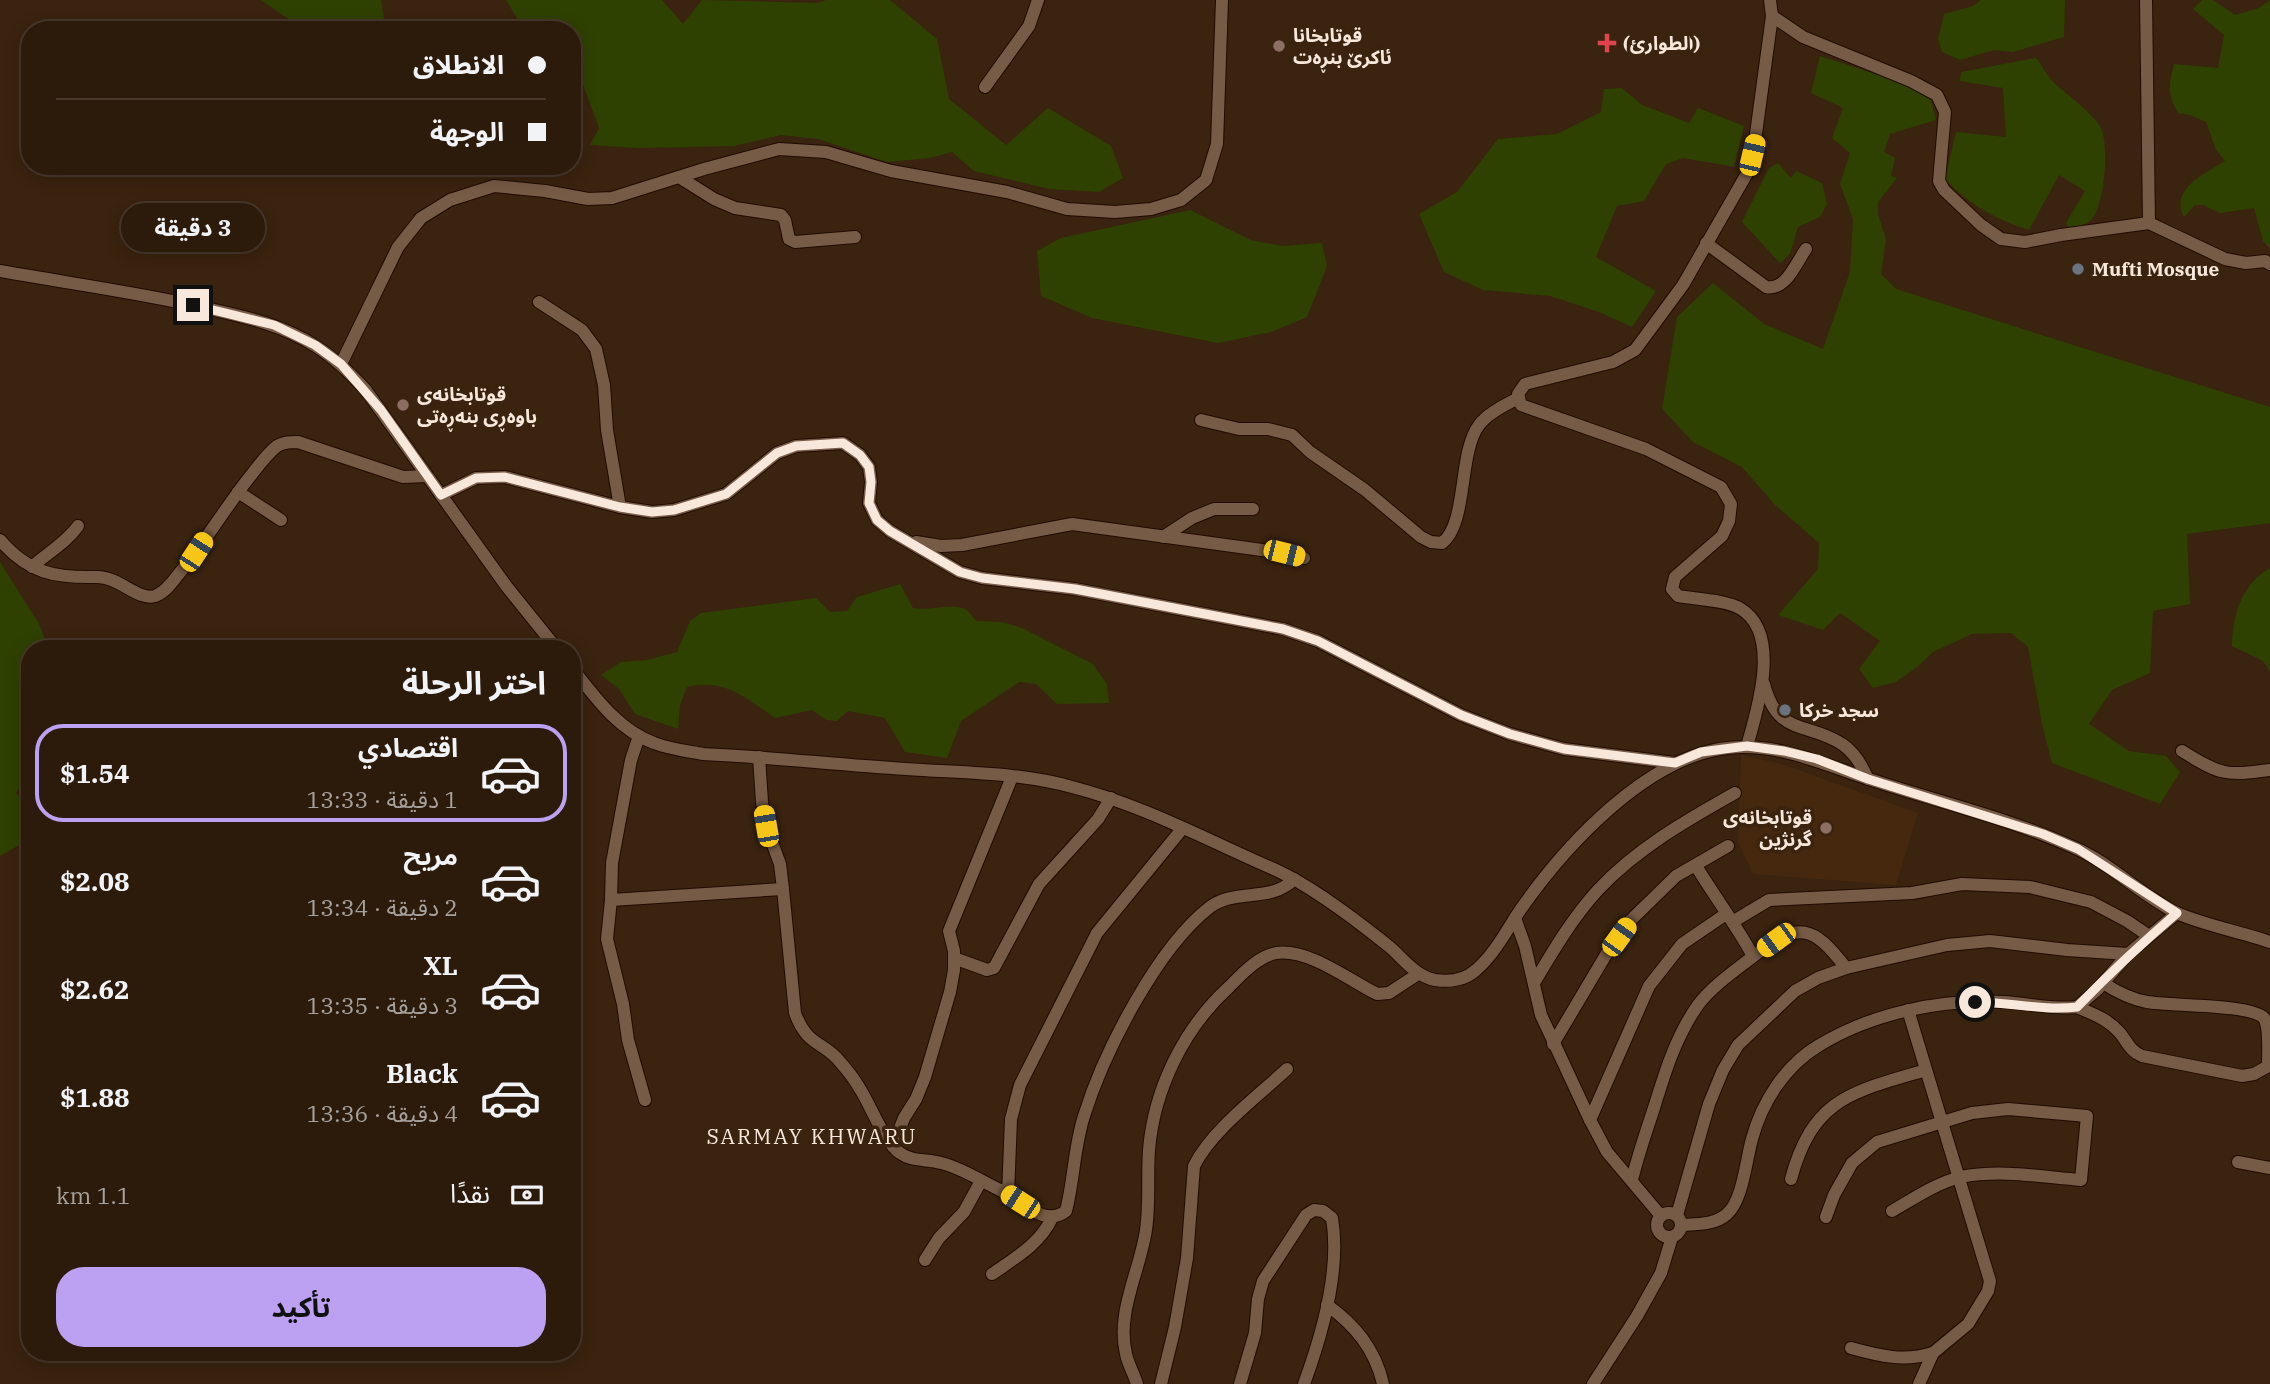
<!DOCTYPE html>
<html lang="ar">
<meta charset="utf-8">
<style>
body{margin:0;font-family:"IBM Plex Serif","Noto Sans Arabic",serif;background:#342314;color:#f1f3f6;direction:rtl;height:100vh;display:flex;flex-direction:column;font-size:26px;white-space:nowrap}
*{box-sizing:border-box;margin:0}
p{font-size:23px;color:#a6a19d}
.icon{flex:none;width:38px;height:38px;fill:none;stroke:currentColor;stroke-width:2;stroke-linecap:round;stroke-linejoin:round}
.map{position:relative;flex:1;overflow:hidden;direction:ltr}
.side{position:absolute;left:21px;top:640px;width:560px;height:721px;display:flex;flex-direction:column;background:#2c1a0b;border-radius:28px;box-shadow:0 4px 18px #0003,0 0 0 2px #48382c;direction:rtl}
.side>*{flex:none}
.top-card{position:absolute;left:21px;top:21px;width:560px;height:154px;border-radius:28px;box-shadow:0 4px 18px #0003,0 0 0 2px #48382c;direction:rtl;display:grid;align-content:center;height:154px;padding:0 35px;background:#2c1a0b}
.end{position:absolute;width:32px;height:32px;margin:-16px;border:9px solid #f8e8dc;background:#111;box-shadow:0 0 0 4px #111}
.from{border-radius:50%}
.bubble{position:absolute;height:49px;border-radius:24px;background:#2c1a0b;box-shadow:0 4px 18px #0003,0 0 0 2px #48382c;font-size:23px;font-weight:700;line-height:49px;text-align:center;direction:rtl}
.car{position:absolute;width:21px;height:42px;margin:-21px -10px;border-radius:9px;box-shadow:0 0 5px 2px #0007;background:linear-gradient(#f5c518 24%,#345 0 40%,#f5c518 0 76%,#345 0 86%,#f5c518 0)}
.top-card b{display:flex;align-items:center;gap:24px;height:66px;font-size:26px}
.top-card b+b{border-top:2px solid #48382c}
.top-card i{width:18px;height:18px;background:#f1f3f6}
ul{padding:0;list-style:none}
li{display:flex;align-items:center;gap:21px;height:98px;margin:0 14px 10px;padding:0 21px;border:4px solid transparent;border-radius:28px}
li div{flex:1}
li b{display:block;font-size:26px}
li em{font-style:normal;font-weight:700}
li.current{border-color:#bca0f2}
li>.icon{width:63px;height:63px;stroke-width:1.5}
h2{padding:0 35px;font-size:32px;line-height:84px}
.pay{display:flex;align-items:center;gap:18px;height:77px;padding:0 35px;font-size:26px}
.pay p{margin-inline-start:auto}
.cta{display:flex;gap:14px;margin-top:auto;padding:14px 35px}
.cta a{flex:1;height:80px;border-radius:28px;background:#bca0f2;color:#111;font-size:28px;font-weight:700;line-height:80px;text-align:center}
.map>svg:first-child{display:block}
</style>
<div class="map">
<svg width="2270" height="1384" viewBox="0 0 2270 1384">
<rect width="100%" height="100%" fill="#3a230f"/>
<!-- built -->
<path fill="#45280e" d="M1741 755 1782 764 1918 813 1896 885 1753 874 1738 842Z"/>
<!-- green -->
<g fill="#2f4100">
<path d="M261 0H381L385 25 381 30H304Z"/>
<path d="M506 0H662L683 24 702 0 817 3 826 0H890L937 39 949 99 1006 145 1048 108 1111 146 1123 178 1099 192 1049 189 974 171 952 152 930 158 887 162 818 139 781 135 734 146 639 148 590 145 599 128 583 85 572 81V30H524Z"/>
<path d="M1981 0H2065L2064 37 2013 52 1994 50 1960 60 1942 52 1938 39 1944 14 1973 6Z"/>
<path d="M2202 0H2213L2235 15 2259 8 2270 0V249L2263 241 2254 208 2220 213 2203 205H2195L2184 217C2169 189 2206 173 2225 161L2216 150 2206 122 2190 115 2178 113C2167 94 2169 84 2174 64L2218 68 2224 35 2193 9Z"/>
<path d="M1820 56 1907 84 1931 100 1936 120 1890 134 1884 152 1895 158 1891 176 1897 178 1878 202V214L1886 239 1881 274 1896 289 2270 407V523L2187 534 2190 604 2153 611 2150 673 2112 690 2089 724 2129 751 2166 756 2180 772 2160 804 2052 763 2042 724 2028 647 2011 633 1972 634 1933 652 1917 667 1896 682 1873 688 1859 669 1880 641 1840 613 1823 630 1778 615 1818 569 1819 543 1775 505 1742 467 1693 442 1662 409 1677 317 1713 283 1764 324 1823 349 1850 272 1853 219 1840 184 1850 153 1832 138 1843 108 1811 93Z"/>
<path d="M2036 58C2042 65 2046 74 2052 81 2068 96 2087 108 2100 126 2110 142 2105 208 2090 221 2084 225 2076 227 2070 230L2066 223 2085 191 2059 175 2029 230C1996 220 1968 204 1945 179L1956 132 2006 137 2003 88 1960 81 1961 72Z"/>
<path d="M1622 88 1642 105 1689 123 1698 108 1744 126 1734 167 1683 158 1666 164 1644 201 1617 206 1596 257 1656 291 1632 327 1599 312 1550 296 1483 290 1444 272 1419 214 1457 192 1498 139 1557 134 1601 112 1604 89Z"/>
<path d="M1778 163 1791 178 1796 171 1822 183 1827 204 1820 217 1798 227 1790 254 1780 263 1742 222 1769 168Z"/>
<path d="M1190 210 1251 240 1283 246 1322 243 1327 266 1307 317 1271 332 1218 343 1092 318 1041 296 1037 251 1061 238Z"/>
<path d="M0 562 39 624 49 649H30V779L26 780 16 792 30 817V822L21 844 0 856Z"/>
<path d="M2270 568V672L2263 661 2232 646C2233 614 2241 585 2270 568Z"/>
<path d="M900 584 913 608C929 611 953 603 965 609 969 611 973 618 977 621L1002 622 1022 628 1093 664 1107 684 1109 703 1057 704 1036 684 1019 682 961 721 947 758 905 752 885 718 848 711 837 721 826 720 812 710 775 718C745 697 724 678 687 687L680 705 678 729 635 714 619 689 601 675 621 662 647 660 677 652 690 621 701 613 816 598 830 612 847 611 857 597Z"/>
</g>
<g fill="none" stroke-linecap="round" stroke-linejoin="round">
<!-- minor casing -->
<g stroke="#210b00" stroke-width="14">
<g id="minor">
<path d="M2146 0 2149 223"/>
<path d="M1772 16 1803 37 1911 81 1937 95 1945 112 1939 181 1944 190 1981 225 2001 239 2025 242 2061 235 2149 223 2225 259 2246 263 2265 261 2270 264"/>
<path d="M985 87 1029 26 1038 0"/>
<path d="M679 177 714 199 735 208 781 215 785 220 789 239 795 242 855 237"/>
<path d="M1706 243 1766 287C1786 291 1796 263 1806 249"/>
<path d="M0 271C67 283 135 292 201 307 241 316 282 324 317 347 336 359 350 373 365 389L507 587 557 649"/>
<path d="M539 302 582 330 596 349 604 385 607 430 620 507"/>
<path d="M341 364 398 247 421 218 450 200 494 186 545 191 588 199 612 198 704 169 779 149 826 152 891 171 1007 192 1067 209 1115 212 1151 209 1181 200 1206 180 1217 144 1222 0"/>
<path d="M1201 420 1239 429H1268L1292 435 1310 452 1365 490 1421 537 1431 542 1442 543C1468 523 1458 453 1479 425 1488 413 1506 404 1519 398"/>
<path d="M238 492 281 520"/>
<path d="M441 495 476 478 505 477 620 507 652 512 674 510 726 494 777 453 796 446 843 443 860 455 869 467 871 482 869 503 877 520 890 531 960 572 982 578 1075 589 1283 629 1318 641 1461 715 1510 734 1564 749 1675 763"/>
<path d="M1163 537 1192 518 1214 509H1253"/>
<path d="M0 540C28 573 55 578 96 577 119 576 137 601 155 596 167 592 175 578 182 570 207 539 227 505 252 474 259 465 267 454 277 446 284 442 290 442 298 442L403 477 427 476"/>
<path d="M916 542 941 546 962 545 1072 524 1284 553 1304 558"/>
<path d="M32 567C47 553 66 543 78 526"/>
<path d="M572 668C595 697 618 730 654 743 669 749 687 751 703 754 771 757 838 765 906 769 960 773 1019 772 1072 787 1143 805 1209 841 1276 870 1311 886 1356 920 1386 944 1402 956 1414 976 1435 980 1449 982 1465 980 1476 970 1496 953 1508 927 1523 906 1567 844 1647 757 1727 748 1779 742 1824 765 1872 780 1939 802 2008 818 2073 847 2111 863 2140 895 2177 913 2204 925 2241 932 2270 942"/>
<path d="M1764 684C1778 737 1806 721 1842 744 1855 753 1862 766 1868 779"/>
<path d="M639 736 631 760 612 863 611 900 607 939 623 1004 628 1040 645 1100"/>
<path d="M1747 746C1757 711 1782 634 1741 609 1727 600 1695 599 1678 596L1672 589 1675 577 1722 536 1729 521 1731 504 1721 487 1646 449 1521 405 1518 394 1525 384 1613 362 1635 350 1683 285 1749 170 1755 141 1772 16 1770 0"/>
<path d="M2182 751C2221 775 2225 776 2270 770"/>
<path d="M759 757 762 802 766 826 780 864 783 889 795 1013C808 1048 823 1040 841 1063 848 1071 855 1080 860 1089 871 1106 884 1142 900 1153 912 1162 928 1159 941 1163 962 1168 981 1181 1000 1190 1021 1200 1044 1228 1066 1211 1074 1180 1074 1147 1084 1116 1104 1052 1157 948 1210 907 1235 888 1272 903 1294 879"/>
<path d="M1696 866C1715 897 1736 925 1753 956"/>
<path d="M611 900 783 889"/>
<path d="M1515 918 1525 946 1541 1015 1590 1120 1607 1152 1661 1216"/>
<path d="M1734 921 1769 900 1912 893 1962 884 2030 887 2091 902 2127 921 2149 936"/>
<path d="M954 958 987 970 994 968 1039 884 1098 819 1111 798"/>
<path d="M1534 983C1553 951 1573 917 1598 890 1636 849 1687 820 1735 793"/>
<path d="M2103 983C2117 992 2130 999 2147 1002 2169 1006 2251 1004 2264 1018 2270 1028 2268 1052 2268 1065"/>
<path d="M2077 1007C2093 1014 2108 1019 2120 1033 2128 1043 2130 1051 2142 1056L2242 1076 2254 1074 2270 1065"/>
<path d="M1908 1010 1990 1281 1988 1291 1968 1324 1933 1353 1919 1384"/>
<path d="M1553 1044 1607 953 1631 920 1676 876 1728 846"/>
<path d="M1590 1120 1649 986 1682 944 1726 914"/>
<path d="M893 1146 904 1118 916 1099 925 1077 950 992 954 970V951L949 931 1012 777"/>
<path d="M2238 1162 2270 1168"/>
<path d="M1791 1179C1813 1097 1853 1092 1926 1070"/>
<path d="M1632 1180C1638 1155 1646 1132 1654 1108 1665 1072 1676 1036 1698 1005 1712 986 1736 970 1755 955 1799 921 1813 925 1846 968"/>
<path d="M1008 1194 1011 1119 1020 1085 1097 933 1182 829"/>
<circle cx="1669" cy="1225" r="12"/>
<path d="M1677 1215 1709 1104 1723 1070 1738 1045 1795 991 1818 978 1846 968 1947 945 1990 941 2067 950 2128 954"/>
<path d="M1826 1217 1834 1195 1852 1163 1877 1142 1972 1113 2008 1109 2087 1116 2081 1180C2042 1177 2000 1169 1961 1177 1936 1183 1913 1199 1892 1211"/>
<path d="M1681 1225C1696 1224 1715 1225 1727 1214 1743 1200 1746 1160 1752 1139 1762 1102 1785 1066 1818 1046 1872 1013 1940 999 2003 1002 2028 1003 2051 1010 2077 1007L2097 990 2128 954 2177 913"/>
<path d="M925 1260 939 1238 964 1212 981 1181"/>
<path d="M992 1274C1015 1258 1040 1244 1052 1218"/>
<path d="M1327 1305C1355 1325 1375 1349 1383 1384"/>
<path d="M1851 1348C1880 1356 1904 1362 1933 1353"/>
<path d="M1137 1384C1134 1374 1128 1364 1126 1354 1116 1312 1140 1271 1146 1230 1150 1203 1147 1177 1149 1150 1154 1089 1184 1028 1229 987 1242 974 1257 957 1276 953 1308 948 1349 980 1377 994L1389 993 1418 974"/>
<path d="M1161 1384 1175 1327 1187 1258 1194 1166C1212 1130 1257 1097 1287 1069"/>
<path d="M1240 1384 1255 1333 1258 1299 1263 1281 1306 1215 1314 1210 1323 1211 1332 1218C1341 1270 1322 1335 1304 1384"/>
<path d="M1593 1384 1637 1316 1661 1273 1672 1237"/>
</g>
</g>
<!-- minor -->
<use href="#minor" stroke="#765b46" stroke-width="12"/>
</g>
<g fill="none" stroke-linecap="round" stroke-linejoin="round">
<!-- route -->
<path stroke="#f8e8dc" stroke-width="9" d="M193 305 274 325 315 345 341 364 381 410 441 495 476 478 505 477 620 507 652 512 674 510 726 494 777 453 796 446 843 443 860 455 869 467 871 482 869 503 877 520 890 531 960 572 982 578 1075 589 1283 629 1318 641 1461 715 1510 734 1564 749 1675 763 1701 752 1747 746 1784 751 1817 759 1868 779 2043 834 2078 849 2177 913C2142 943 2109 974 2077 1007 2043 1011 2009 1002 1975 1002"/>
</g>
<!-- markers -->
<path fill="#e0444e" stroke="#3a230f" stroke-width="2.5" d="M1603.5 32.5h7v7h7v7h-7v7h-7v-7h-7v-7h7z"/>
<g fill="#8d6e63" stroke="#3a230f" stroke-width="2.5">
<circle cx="1279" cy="46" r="7"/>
<circle cx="403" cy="405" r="7"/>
<circle cx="1826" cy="828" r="7"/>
</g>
<g fill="#6b7280" stroke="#3a230f" stroke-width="2.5">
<circle cx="2078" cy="269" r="7"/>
<circle cx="1785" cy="710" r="7"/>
</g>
<g text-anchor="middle" stroke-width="7" stroke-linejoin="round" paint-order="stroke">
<!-- poi labels -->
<g font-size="19" font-weight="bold" fill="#f8e8dc" stroke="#3a230f" text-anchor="start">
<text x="1293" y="42">قوتابخانا<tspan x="1293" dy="22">ئاکرێ بنڕەت</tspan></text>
<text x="1623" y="50">(الطوارئ)</text>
<text x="2092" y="276">Mufti Mosque</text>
<text x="417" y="401">قوتابخانەی<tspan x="417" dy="22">باوەڕی بنەڕەتی</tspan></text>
<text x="1799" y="717">سجد خركا</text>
<text x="1812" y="824" text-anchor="end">قوتابخانەی<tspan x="1812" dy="22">گرنژین</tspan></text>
</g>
<!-- neighbourhood labels -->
<g font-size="21" letter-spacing="2" fill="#f8e8dc" stroke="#3a230f">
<text x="812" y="1144">SARMAY KHWARU</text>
</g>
</g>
</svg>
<i class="end from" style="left:1975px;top:1002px"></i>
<i class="end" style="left:193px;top:305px"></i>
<div class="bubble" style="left:121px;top:203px;width:144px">3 دقيقة</div>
<i class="car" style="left:1752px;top:155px;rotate:13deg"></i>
<i class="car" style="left:196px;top:552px;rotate:33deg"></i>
<i class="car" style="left:1284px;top:553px;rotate:104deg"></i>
<i class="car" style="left:766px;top:826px;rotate:350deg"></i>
<i class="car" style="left:1619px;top:937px;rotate:36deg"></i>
<i class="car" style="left:1776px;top:940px;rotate:234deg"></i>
<i class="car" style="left:1020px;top:1202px;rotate:303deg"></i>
<div class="top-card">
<b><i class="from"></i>الانطلاق</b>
<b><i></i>الوجهة</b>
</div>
<section class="side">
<h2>اختر الرحلة</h2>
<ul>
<li class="current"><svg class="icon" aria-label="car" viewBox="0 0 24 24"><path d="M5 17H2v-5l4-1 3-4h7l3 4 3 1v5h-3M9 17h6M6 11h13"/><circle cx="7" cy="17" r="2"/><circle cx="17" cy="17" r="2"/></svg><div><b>اقتصادي</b><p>1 دقيقة · 13:33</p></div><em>$1.54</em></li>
<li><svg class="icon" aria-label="car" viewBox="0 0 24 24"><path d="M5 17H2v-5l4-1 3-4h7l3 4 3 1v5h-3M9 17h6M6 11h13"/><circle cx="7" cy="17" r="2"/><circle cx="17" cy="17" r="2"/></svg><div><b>مريح</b><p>2 دقيقة · 13:34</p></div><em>$2.08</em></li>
<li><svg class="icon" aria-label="car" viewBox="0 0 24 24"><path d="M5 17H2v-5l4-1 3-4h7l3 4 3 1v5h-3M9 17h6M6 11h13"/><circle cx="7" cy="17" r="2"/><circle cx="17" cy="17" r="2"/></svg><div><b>XL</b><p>3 دقيقة · 13:35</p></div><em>$2.62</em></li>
<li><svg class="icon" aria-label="car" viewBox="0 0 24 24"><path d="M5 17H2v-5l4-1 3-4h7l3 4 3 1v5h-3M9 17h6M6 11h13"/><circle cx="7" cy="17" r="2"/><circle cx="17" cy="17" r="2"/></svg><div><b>Black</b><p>4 دقيقة · 13:36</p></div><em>$1.88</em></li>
</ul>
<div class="pay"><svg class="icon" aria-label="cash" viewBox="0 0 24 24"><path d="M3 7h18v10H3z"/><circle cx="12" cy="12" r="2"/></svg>نقدًا<p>1.1 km</p></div>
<div class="cta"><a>تأكيد</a></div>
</section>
</div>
